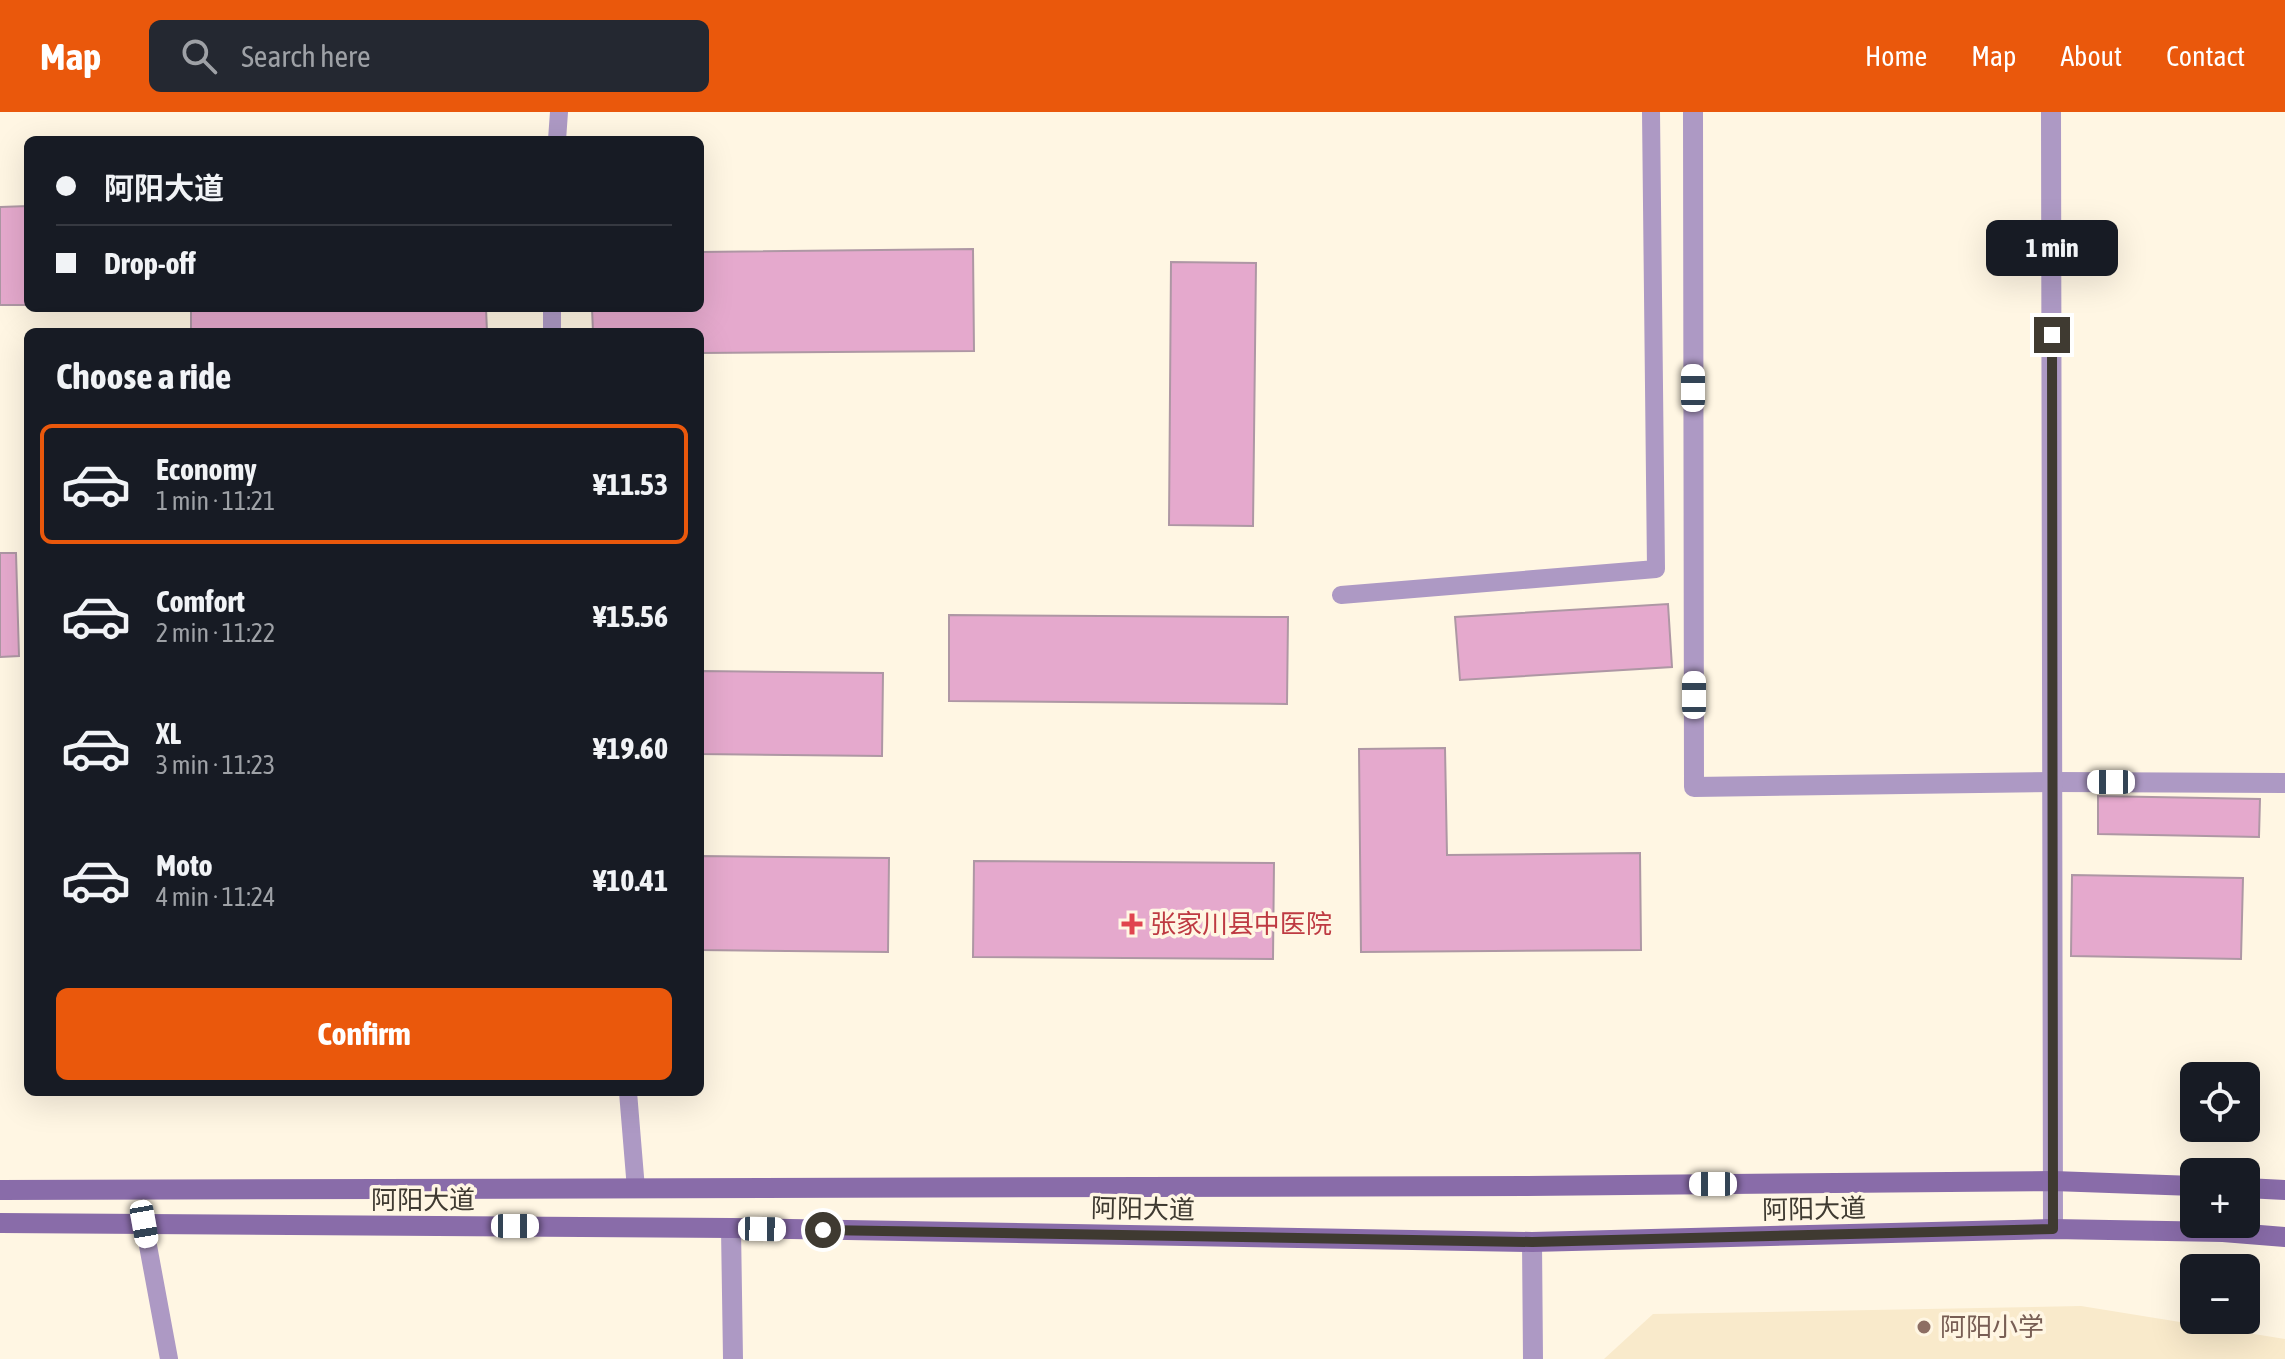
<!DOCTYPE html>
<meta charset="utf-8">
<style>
body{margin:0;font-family:"Asap Condensed","Noto Sans SC",sans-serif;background:#242831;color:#f1f3f6;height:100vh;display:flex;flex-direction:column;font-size:30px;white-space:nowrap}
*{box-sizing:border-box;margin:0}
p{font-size:26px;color:#9ea1a6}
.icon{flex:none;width:44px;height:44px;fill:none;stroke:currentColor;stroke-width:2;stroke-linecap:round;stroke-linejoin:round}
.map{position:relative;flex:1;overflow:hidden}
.drawer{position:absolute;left:24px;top:216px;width:680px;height:768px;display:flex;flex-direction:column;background:#171b24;border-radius:12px;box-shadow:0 8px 32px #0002}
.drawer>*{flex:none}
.top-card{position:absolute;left:24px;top:24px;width:680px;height:176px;border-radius:12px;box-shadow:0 8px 32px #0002;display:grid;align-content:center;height:176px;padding:0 32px;background:#171b24}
.buttons{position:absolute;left:2180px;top:950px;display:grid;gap:16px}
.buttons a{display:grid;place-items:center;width:80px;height:80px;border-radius:12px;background:#171b24;box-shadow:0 8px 32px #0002;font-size:40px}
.end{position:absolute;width:36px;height:36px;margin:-18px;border:10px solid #3f3a31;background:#fff;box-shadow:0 0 0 4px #fff}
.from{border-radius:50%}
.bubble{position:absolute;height:56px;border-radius:12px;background:#171b24;box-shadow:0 8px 32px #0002;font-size:26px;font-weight:700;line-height:56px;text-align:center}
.car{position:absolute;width:24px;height:48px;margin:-24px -12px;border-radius:10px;box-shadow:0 0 6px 2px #0007;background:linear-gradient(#fff 24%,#345 0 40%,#fff 0 76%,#345 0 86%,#fff 0)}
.top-card b{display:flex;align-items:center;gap:28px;height:76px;font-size:30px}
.top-card b+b{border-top:2px solid #363941}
.top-card i{width:20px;height:20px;background:#f1f3f6}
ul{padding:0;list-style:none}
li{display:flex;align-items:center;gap:24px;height:120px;margin:0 16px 12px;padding:0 16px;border:4px solid transparent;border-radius:12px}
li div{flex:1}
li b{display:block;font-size:30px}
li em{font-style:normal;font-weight:700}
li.on{border-color:#ea580c}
li>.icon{width:72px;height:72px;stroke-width:1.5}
h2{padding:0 32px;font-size:36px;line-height:96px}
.cta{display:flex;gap:16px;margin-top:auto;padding:16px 32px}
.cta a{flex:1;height:92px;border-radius:12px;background:#ea580c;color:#fff;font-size:32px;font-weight:700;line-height:92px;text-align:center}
header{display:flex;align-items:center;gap:48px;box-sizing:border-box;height:112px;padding:0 40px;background:#ea580c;color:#fff}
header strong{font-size:38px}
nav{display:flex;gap:44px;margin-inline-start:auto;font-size:28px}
.search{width:560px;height:72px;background:#242831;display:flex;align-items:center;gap:20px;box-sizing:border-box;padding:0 28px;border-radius:12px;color:#9ea1a6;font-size:30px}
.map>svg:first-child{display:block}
</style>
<header>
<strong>Map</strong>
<div class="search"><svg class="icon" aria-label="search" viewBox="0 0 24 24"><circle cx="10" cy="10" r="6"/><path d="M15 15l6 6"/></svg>Search here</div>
<nav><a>Home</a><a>Map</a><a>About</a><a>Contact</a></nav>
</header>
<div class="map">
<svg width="2285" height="1247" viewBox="0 0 2285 1247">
<rect width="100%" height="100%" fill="#fff6e3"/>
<!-- built -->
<path fill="#f9eacb" d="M2081 1194 2285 1227V1247H1604L1653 1202Z"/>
<!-- building -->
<g fill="#e5a9cd" stroke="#ae97a4" stroke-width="2">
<path d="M28 94V193H0V95Z"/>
<path d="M973 137 974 239 700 241V220H593L592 196H700V140Z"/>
<path d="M1171 150 1256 151 1253 414 1169 413Z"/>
<path d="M191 196H486L487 220H191Z"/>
<path d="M0 441H16L19 544 0 545Z"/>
<path d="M1668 492 1672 555 1460 568 1455 505Z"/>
<path d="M949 503 1288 505 1287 592 949 589Z"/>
<path d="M700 559 883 561 882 644 700 642Z"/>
<path d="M1445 636 1447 743 1640 741 1641 838 1361 840 1359 637Z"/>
<path d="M2098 684 2260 687 2259 725 2098 722Z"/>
<path d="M700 744 889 746 888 840 700 838Z"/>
<path d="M974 749 1274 751 1273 847 973 845Z"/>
<path d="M2072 763 2243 766 2241 847 2071 844Z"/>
</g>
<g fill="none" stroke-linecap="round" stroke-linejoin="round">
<!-- lane -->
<g stroke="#ad99c4" stroke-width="18">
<path d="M557 28 559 0"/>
<path d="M552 220V196"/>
<path d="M1341 483 1656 457 1651 0"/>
<path d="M628 980 636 1077"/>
<path d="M144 1112 169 1247"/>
</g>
<!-- street -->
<g stroke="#ad99c4" stroke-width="20">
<path d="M1693 0 1694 675 2054 670 2285 671"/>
<path d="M2051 0 2053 1117"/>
<path d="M731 1116 733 1247"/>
<path d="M1532 1130 1533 1247"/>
</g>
<!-- secondary -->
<g stroke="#896ca9" stroke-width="20">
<path d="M2246 1076 2285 1078"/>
<path d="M0 1078 1527 1074 2053 1069 2194 1074"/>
<path d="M0 1111 731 1116 1532 1130 2053 1117 2223 1120 2285 1125"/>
</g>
</g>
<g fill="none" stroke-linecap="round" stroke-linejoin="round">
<!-- route -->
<path stroke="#3f3a31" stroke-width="10" d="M823 1118 1532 1130 2053 1117 2052 223"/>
</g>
<!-- markers -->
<path fill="#e0444e" stroke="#fff6e3" stroke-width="3" d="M1128 800h8v8h8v8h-8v8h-8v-8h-8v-8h8z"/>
<circle fill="#8d6e63" stroke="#fff6e3" stroke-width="3" cx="1924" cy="1215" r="8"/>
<g text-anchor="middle" stroke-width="7" stroke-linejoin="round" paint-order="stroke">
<!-- health labels -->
<g font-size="26" fill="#be3a42" stroke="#fff6e3" text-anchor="start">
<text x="1150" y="821">张家川县中医院</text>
</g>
<!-- street labels -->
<g font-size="26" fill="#3f3a31" stroke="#fff6e3">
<text x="423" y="1097">阿阳大道</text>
<text transform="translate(1143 1097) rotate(1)" y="9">阿阳大道</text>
<text transform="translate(1814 1097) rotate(-1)" y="9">阿阳大道</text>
</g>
<!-- education labels -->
<g font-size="26" fill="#785e54" stroke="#fff6e3" text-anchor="start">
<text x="1940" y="1224">阿阳小学</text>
</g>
</g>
</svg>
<div class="buttons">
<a><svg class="icon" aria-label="locate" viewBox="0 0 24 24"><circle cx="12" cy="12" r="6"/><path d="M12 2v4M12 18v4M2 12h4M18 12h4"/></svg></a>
<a>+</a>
<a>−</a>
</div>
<i class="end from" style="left:823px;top:1118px"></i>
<i class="end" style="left:2052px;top:223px"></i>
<div class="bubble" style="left:1986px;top:108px;width:132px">1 min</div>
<i class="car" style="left:1693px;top:276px;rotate:0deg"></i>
<i class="car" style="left:1694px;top:583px;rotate:0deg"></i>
<i class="car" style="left:2111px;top:670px;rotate:270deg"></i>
<i class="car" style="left:1713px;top:1072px;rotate:270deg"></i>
<i class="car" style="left:144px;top:1112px;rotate:170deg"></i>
<i class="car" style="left:515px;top:1114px;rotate:90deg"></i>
<i class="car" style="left:762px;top:1117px;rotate:91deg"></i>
<div class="top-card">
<b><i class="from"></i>阿阳大道</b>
<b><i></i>Drop-off</b>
</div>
<section class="drawer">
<h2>Choose a ride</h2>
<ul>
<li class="on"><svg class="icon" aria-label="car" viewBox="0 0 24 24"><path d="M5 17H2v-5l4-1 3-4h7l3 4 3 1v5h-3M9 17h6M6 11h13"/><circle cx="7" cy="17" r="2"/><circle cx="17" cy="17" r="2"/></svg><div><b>Economy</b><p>1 min · 11:21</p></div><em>¥11.53</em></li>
<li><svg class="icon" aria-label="car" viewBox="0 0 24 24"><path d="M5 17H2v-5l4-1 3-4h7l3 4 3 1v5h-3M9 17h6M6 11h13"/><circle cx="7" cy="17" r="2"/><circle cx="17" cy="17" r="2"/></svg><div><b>Comfort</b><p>2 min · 11:22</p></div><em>¥15.56</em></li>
<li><svg class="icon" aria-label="car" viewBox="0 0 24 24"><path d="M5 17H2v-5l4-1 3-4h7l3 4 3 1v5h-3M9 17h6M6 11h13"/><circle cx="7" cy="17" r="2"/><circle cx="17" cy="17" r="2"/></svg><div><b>XL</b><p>3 min · 11:23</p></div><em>¥19.60</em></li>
<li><svg class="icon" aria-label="car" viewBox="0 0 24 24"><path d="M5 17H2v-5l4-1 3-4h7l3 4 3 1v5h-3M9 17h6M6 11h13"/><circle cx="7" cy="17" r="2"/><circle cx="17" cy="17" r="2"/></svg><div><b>Moto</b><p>4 min · 11:24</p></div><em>¥10.41</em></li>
</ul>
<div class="cta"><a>Confirm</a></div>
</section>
</div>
